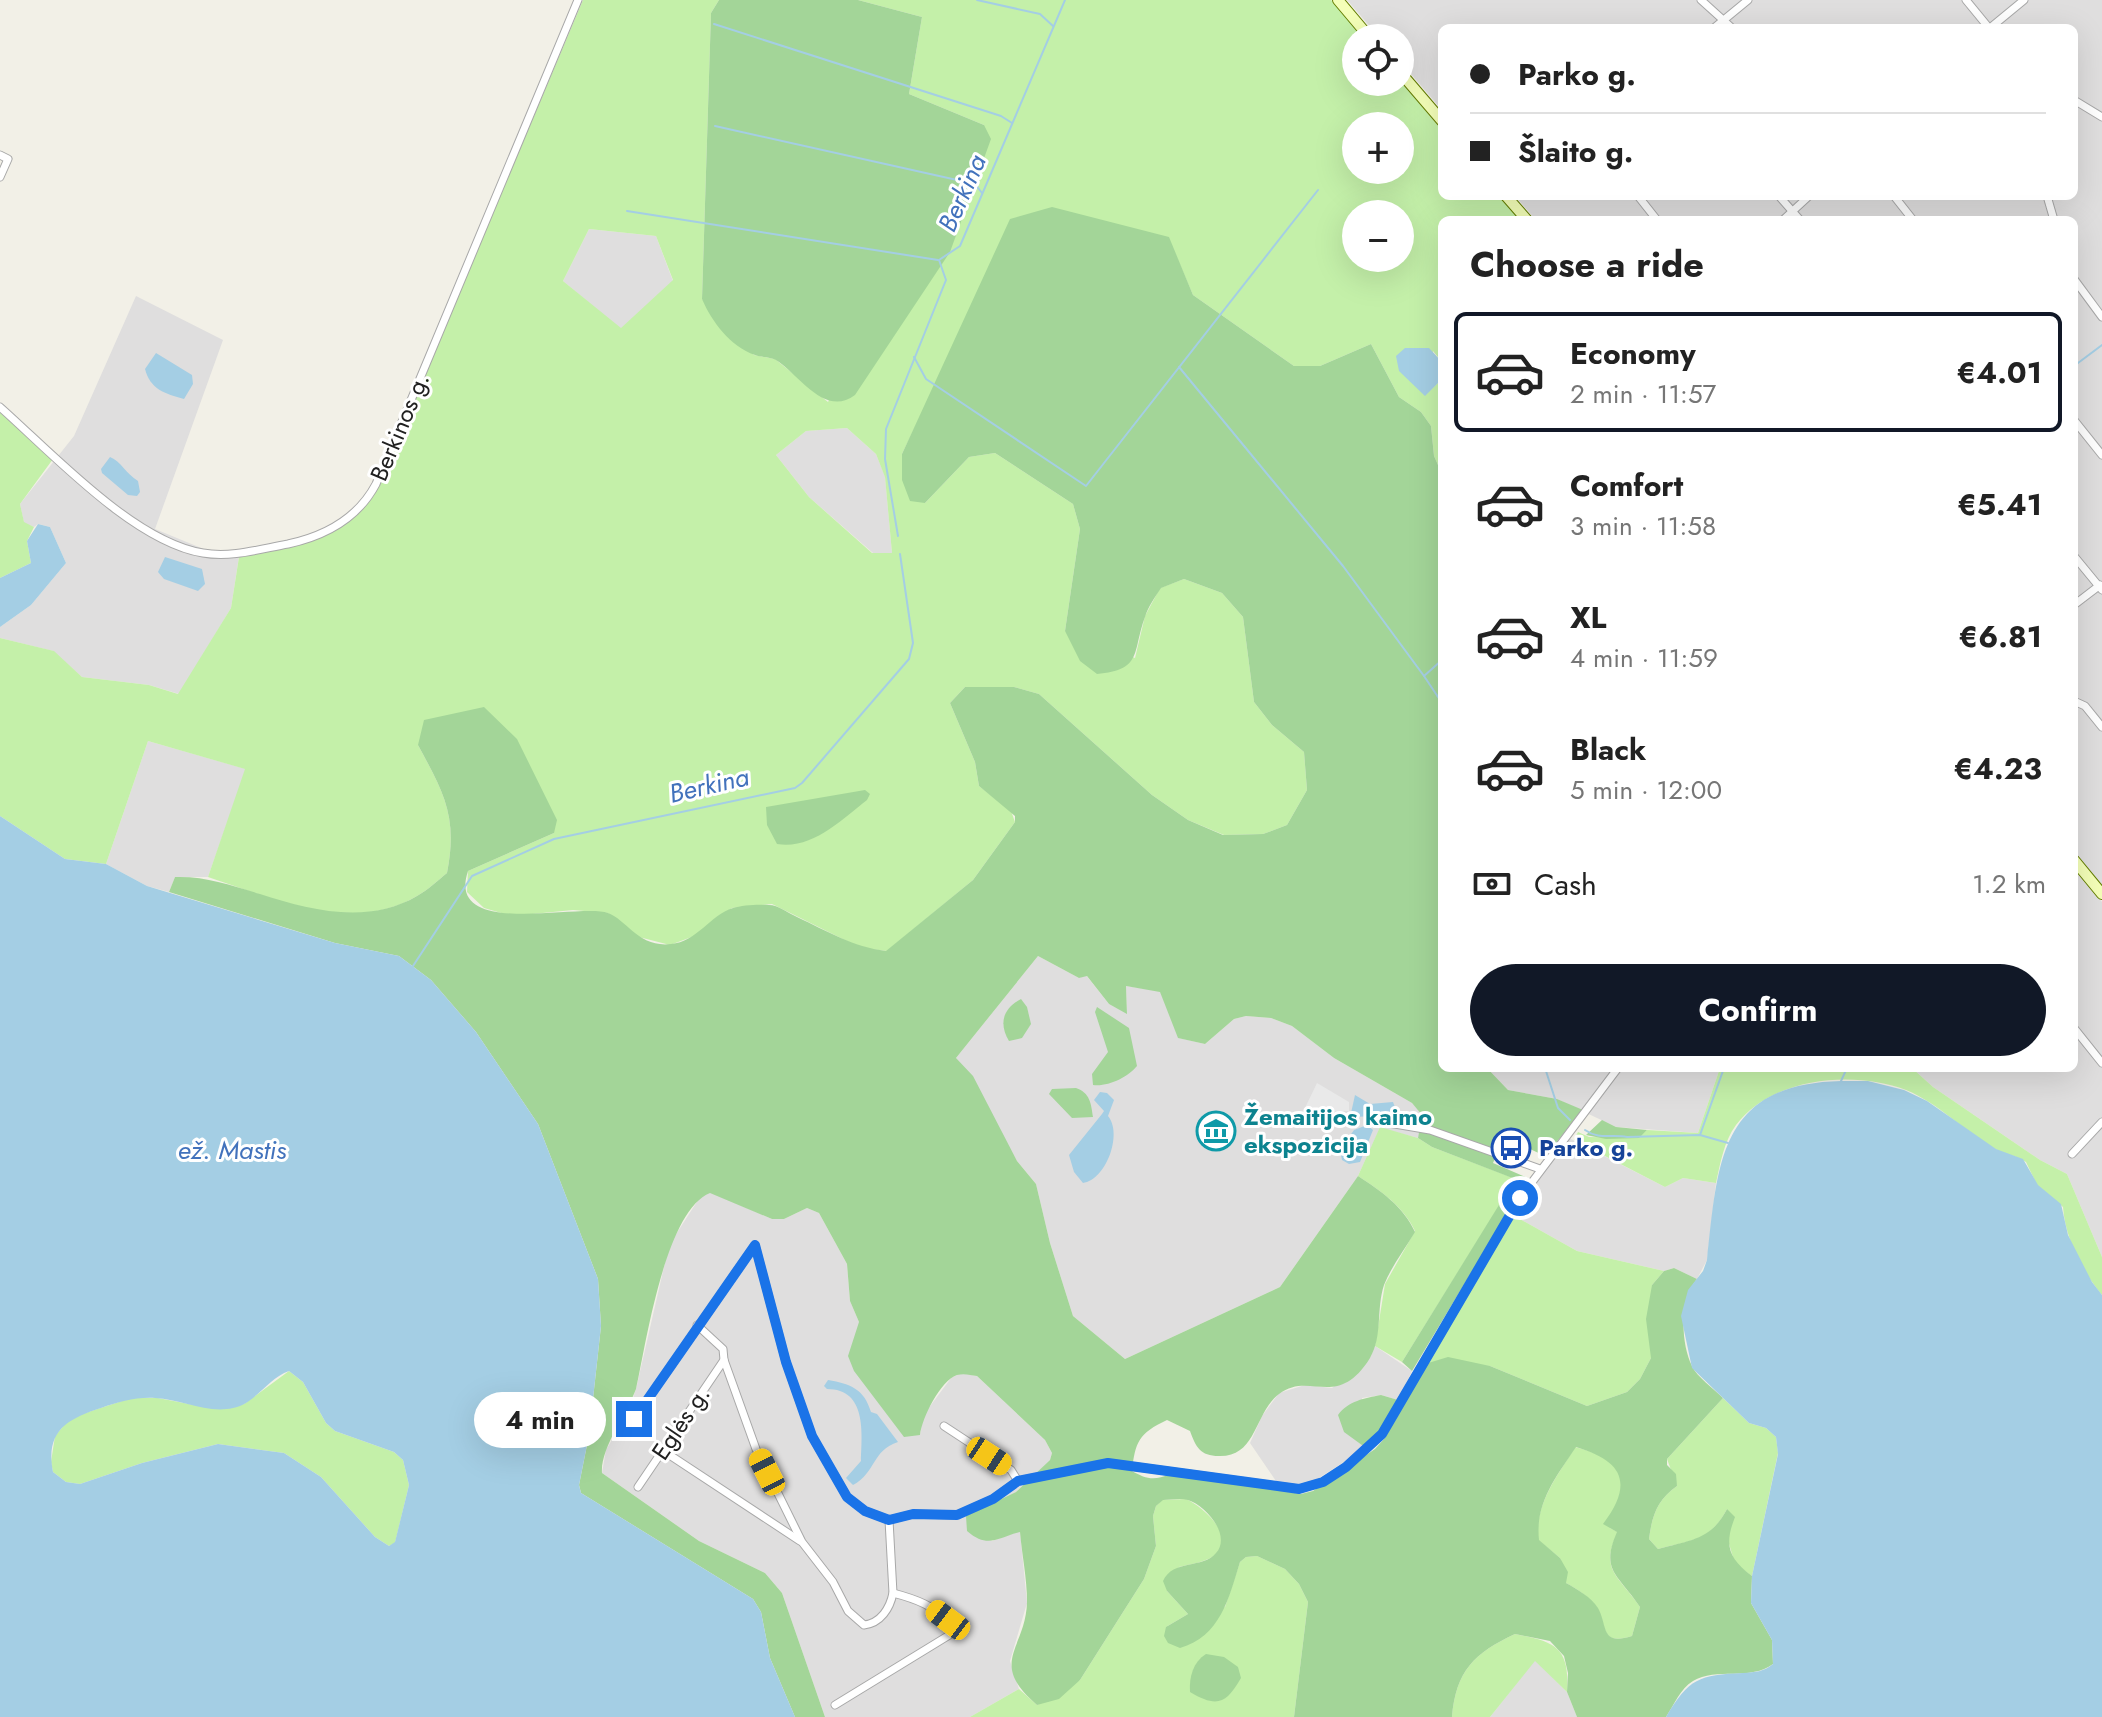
<!DOCTYPE html>
<meta charset="utf-8">
<style>
body{margin:0;font-family:Jost,sans-serif;background:#f6f6f6;color:#222;height:100vh;display:flex;flex-direction:column;font-size:30px;white-space:nowrap}
*{box-sizing:border-box;margin:0}
p{font-size:26px;color:#767676}
.icon{flex:none;width:44px;height:44px;fill:none;stroke:currentColor;stroke-width:2;stroke-linecap:round;stroke-linejoin:round}
.map{position:relative;flex:1;overflow:hidden}
.details{position:absolute;left:1438px;top:216px;width:640px;height:856px;display:flex;flex-direction:column;background:#fff;border-radius:12px;box-shadow:0 8px 32px #0002}
.details>*{flex:none}
.guide{position:absolute;left:1438px;top:24px;width:640px;height:176px;border-radius:12px;box-shadow:0 8px 32px #0002;display:grid;align-content:center;height:176px;padding:0 32px;background:#fff}
.fabs{position:absolute;left:1342px;top:24px;display:grid;gap:16px}
.fabs a{display:grid;place-items:center;width:72px;height:72px;border-radius:50%;background:#fff;box-shadow:0 8px 32px #0002;font-size:40px}
.end{position:absolute;width:36px;height:36px;margin:-18px;border:10px solid #1a73e8;background:#fff;box-shadow:0 0 0 4px #fff}
.from{border-radius:50%}
.bubble{position:absolute;height:56px;border-radius:28px;background:#fff;box-shadow:0 8px 32px #0002;font-size:26px;font-weight:700;line-height:56px;text-align:center}
.car{position:absolute;width:24px;height:48px;margin:-24px -12px;border-radius:10px;box-shadow:0 0 6px 2px #0007;background:linear-gradient(#f5c518 24%,#345 0 40%,#f5c518 0 76%,#345 0 86%,#f5c518 0)}
.guide b{display:flex;align-items:center;gap:28px;height:76px;font-size:30px}
.guide b+b{border-top:2px solid #e0e0e0}
.guide i{width:20px;height:20px;background:#222}
ul{padding:0;list-style:none}
li{display:flex;align-items:center;gap:24px;height:120px;margin:0 16px 12px;padding:0 16px;border:4px solid transparent;border-radius:12px}
li div{flex:1}
li b{display:block;font-size:30px}
li em{font-style:normal;font-weight:700}
li.active{border-color:#111827}
li>.icon{width:72px;height:72px;stroke-width:1.5}
h2{padding:0 32px;font-size:36px;line-height:96px}
.pay{display:flex;align-items:center;gap:20px;height:88px;padding:0 32px;font-size:30px}
.pay p{margin-inline-start:auto}
.primary-button{display:flex;gap:16px;margin-top:auto;padding:16px 32px}
.primary-button a{flex:1;height:92px;border-radius:48px;background:#111827;color:#fff;font-size:32px;font-weight:700;line-height:92px;text-align:center}
.map>svg:first-child{display:block}
</style>
<div class="map">
<svg width="2102" height="1717" viewBox="0 0 2102 1717">
<rect width="100%" height="100%" fill="#f2f0e7"/>
<!-- residential -->
<g fill="#dfdede">
<path d="M1347 0H2102V888L2074 855V220H1536L1515 196H2074V28H1442V110L1400 61V38H1380Z"/>
<path d="M589 229 656 236 673 281 621 329 563 281Z"/>
<path d="M136 296 223 340 155 529 206 550H240L231 608 179 694 149 685 82 677 53 651 0 638V627L31 605 66 563 50 527 38 524 34 527 24 523 20 504 74 436Z"/>
<path d="M847 428 876 454 885 476 892 553H873L809 497 776 455 806 431Z"/>
<path d="M148 741 246 769 208 877H175L169 892 147 886 106 864Z"/>
<path d="M2074 868 2102 902V1257L2067 1174 2040 1160 1933 1087 1912 1068H2074Z"/>
<path d="M1038 956 1079 978 1086 975 1109 1004 1127 1013 1126 986 1160 991 1179 1038 1205 1044 1234 1019 1246 1016 1271 1018 1292 1026 1334 1058 1412 1103 1423 1115 1418 1138 1380 1128 1358 1176 1280 1287 1125 1359 1073 1316 1050 1243 1036 1184 1017 1161 956 1058Z"/>
<path d="M1487 1068H1720L1698 1133 1616 1127 1557 1099 1508 1090Z"/>
<path d="M1569 1138 1665 1187 1683 1178 1716 1183 1707 1260 1697 1279 1674 1268 1664 1271 1577 1251 1511 1214Z"/>
<path d="M710 1192 772 1219H784L807 1208 819 1213 847 1264 850 1301 859 1322 920 1435 922 1417 951 1378 961 1373 977 1376 1045 1440 1052 1453 1050 1460 1016 1492 966 1517 992 1541 1020 1531 1027 1603 1010 1661 1019 1689 970 1717H825L782 1593 765 1573 699 1541 602 1473 606 1450 628 1412 636 1389 669 1245 700 1197Z"/>
<path d="M1375 1346 1412 1371 1398 1400 1381 1395 1362 1398 1366 1448 1314 1481 1300 1486 1278 1484 1250 1443 1262 1416 1279 1393 1305 1385 1332 1388 1371 1356Z"/>
<path d="M1535 1660 1567 1692 1577 1717H1490Z"/>
</g>
<!-- grass -->
<g fill="#c4f0a9" fill-rule="evenodd">
<path d="M583 0H719L711 13 702 299 754 355 775 359 828 402 984 125 909 94 922 17 858 0H1331L1364 38H1356V82L1400 81 1442 130V196H1499L1520 220H1442V362L1433 351 1425 395 1442 379V474L1434 456 1431 426 1421 412 1399 397 1371 344 1320 366H1294L1193 295 1168 237 927 402 902 454 925 503 969 457 995 453 1073 504 1080 529 1065 631 1135 658 1145 616 1160 588 1184 579 1222 593 1243 617 1254 702 1272 725 1304 752 1307 790 1287 825 1263 834 1224 835 1188 820 1152 795 1039 694 1014 687H965L950 703 975 762 979 786 1011 811 1015 822 973 880 887 951 861 948 772 904 732 908 697 935 670 945 635 936 608 913 573 910 512 916 484 908 467 892 468 871 554 833 418 745C444 793 458 817 447 873 437 881 428 890 417 896 352 935 272 898 208 877L245 769 148 741 106 864 65 859 0 816V638L54 651 82 677 149 685 178 694 231 608 239 557C289 549 339 538 373 497ZM1356 126H1400V170H1356ZM1356 214H1400V258H1356ZM589 229 656 236 673 280 621 328 563 281ZM847 428 876 454 885 477 892 553H872L809 497 776 455 806 431Z"/>
<path d="M0 412 53 459 20 504 24 522 34 527 27 541 31 563 0 578Z"/>
<path d="M1720 1068H1912L1933 1087 2040 1160 2067 1174 2102 1257V1295C2082 1271 2065 1238 2063 1207L2037 1185 2026 1162C2016 1155 2003 1154 1993 1148 1963 1130 1938 1103 1906 1090 1854 1070 1772 1077 1736 1125 1724 1141 1720 1164 1716 1183L1683 1178 1665 1187 1574 1140 1578 1132 1589 1137 1638 1138 1647 1130 1698 1133Z"/>
<path d="M1380 1127 1418 1138 1432 1147 1516 1179 1402 1362 1375 1346 1385 1284 1415 1231C1404 1207 1380 1190 1358 1176Z"/>
<path d="M1511 1214 1577 1251 1664 1271 1652 1285 1651 1358 1640 1379 1627 1392 1587 1406 1490 1366 1425 1364Z"/>
<path d="M289 1371 303 1382 326 1423 335 1431 394 1452 403 1460 409 1485 395 1543 389 1546 375 1537 321 1477 284 1453 218 1444 142 1463 80 1484 66 1482 53 1472 51 1462 55 1436 70 1418 131 1398H158L210 1408 244 1404Z"/>
<path d="M1723 1398 1749 1423 1766 1428 1776 1437 1778 1453 1752 1576 1735 1564 1727 1537V1509C1710 1542 1691 1540 1658 1549L1649 1539C1652 1516 1657 1500 1677 1486L1667 1459Z"/>
<path d="M1575 1447C1593 1452 1624 1461 1623 1485 1622 1498 1613 1515 1610 1528L1618 1532C1599 1570 1618 1575 1640 1607L1632 1636C1598 1647 1608 1623 1596 1606 1588 1596 1577 1589 1566 1583L1560 1558 1538 1540C1535 1503 1557 1477 1575 1447Z"/>
<path d="M1186 1499C1202 1506 1236 1535 1216 1554 1208 1562 1190 1564 1179 1567L1167 1591 1188 1614 1166 1627 1225 1607 1240 1562 1246 1557 1257 1556 1285 1569 1299 1584 1308 1602 1294 1717H970L1019 1689 1037 1705 1080 1680 1144 1579 1156 1546 1153 1516 1156 1506 1162 1500Z"/>
<path d="M1515 1634C1555 1642 1570 1647 1567 1692L1535 1661 1490 1717H1452C1456 1671 1474 1653 1515 1634Z"/>
</g>
<!-- forest -->
<g fill="#a3d598" fill-rule="evenodd">
<path d="M719 0H858L922 17 909 94 984 125 991 139 950 252 855 395C826 417 801 378 779 362 772 356 763 358 755 355 730 346 712 322 702 299L711 13Z"/>
<path d="M1052 207 1169 237 1193 295 1294 366H1320L1371 344 1399 397 1421 412 1431 426 1434 456 1442 474V1068H1487L1508 1090 1557 1099 1583 1110 1545 1156 1504 1137 1493 1163 1528 1178 1412 1371 1402 1362 1515 1179 1432 1147 1418 1138 1422 1115 1412 1103 1334 1058 1292 1026 1271 1018 1246 1016 1234 1019 1205 1044 1178 1038 1160 992 1126 986 1127 1014 1109 1004 1087 976 1079 978 1038 956 956 1058 973 1076 1017 1161 1036 1184 1050 1243 1073 1316 1125 1359 1280 1287 1358 1176C1380 1190 1404 1207 1415 1232 1405 1249 1391 1267 1384 1285 1376 1309 1383 1336 1370 1358 1337 1411 1310 1370 1279 1394 1254 1413 1257 1457 1219 1456 1200 1456 1196 1447 1190 1431L1167 1420C1139 1433 1135 1442 1132 1471 1146 1479 1154 1481 1170 1474L1301 1494 1313 1491 1375 1449 1385 1438 1425 1364 1448 1357 1490 1366 1587 1406 1627 1392 1640 1379 1651 1358 1646 1319 1652 1285 1664 1271 1674 1268 1697 1279C1680 1300 1680 1341 1692 1366 1697 1377 1714 1389 1723 1398L1667 1459V1465L1676 1474 1677 1486C1657 1500 1652 1516 1649 1539L1658 1549C1691 1540 1711 1540 1727 1509L1735 1517C1724 1545 1728 1558 1752 1576L1751 1603 1772 1640 1773 1664C1751 1681 1716 1667 1693 1681 1680 1689 1674 1705 1666 1717H1577L1567 1692 1568 1673 1564 1656 1550 1641 1515 1634C1474 1653 1456 1671 1452 1717H1294L1308 1602 1299 1584 1285 1569 1257 1556 1246 1557 1240 1562C1229 1598 1220 1637 1180 1648L1168 1643 1164 1636 1166 1627 1188 1614 1167 1591 1163 1581C1173 1559 1203 1569 1216 1553 1232 1535 1205 1505 1188 1500 1180 1498 1170 1500 1163 1500L1156 1506 1153 1516 1156 1546 1144 1579 1080 1680 1059 1699 1037 1705C987 1662 1026 1649 1027 1602 1027 1579 1022 1555 1020 1532 997 1538 988 1549 967 1531L966 1516 1016 1492 1050 1460 1052 1453 1045 1440 977 1376C970 1375 964 1373 957 1375 940 1381 922 1418 920 1435L904 1437 854 1371 848 1356 859 1322 850 1301 847 1264 819 1213 807 1208 784 1219H772L710 1193C665 1211 646 1344 636 1389 627 1413 600 1449 602 1473L699 1541 765 1573 782 1593 825 1717H795L770 1658 761 1612 753 1599 581 1493 579 1485 589 1435 601 1326 598 1279 538 1124 476 1032 431 980 399 956 335 943 169 892 175 877C206 876 230 885 260 894 309 910 368 925 417 896 428 890 437 881 447 873 458 817 444 793 418 745L424 720 484 707 517 739 557 820 554 833 468 871C445 939 579 903 608 913 627 920 639 948 671 944 697 942 710 915 733 908 742 905 759 904 769 905 778 905 788 913 797 917 827 931 853 947 886 951L973 880 1015 822V816L979 786 975 762 950 703 965 687H1014L1039 694 1152 795 1188 820 1223 835 1263 834 1287 825 1307 790 1304 752 1272 725 1254 702 1243 617 1222 593 1184 579 1161 588C1155 597 1148 607 1145 617 1132 652 1143 670 1097 674L1080 661 1065 631 1080 529 1073 504 995 453 969 457 925 503 910 501 902 480V454L1010 219ZM1576 1447C1623 1461 1634 1483 1603 1524L1617 1532C1600 1571 1618 1574 1640 1607L1632 1636C1600 1646 1608 1626 1598 1608 1591 1597 1577 1589 1566 1583L1568 1572 1560 1558 1539 1540C1535 1503 1556 1477 1576 1447Z"/>
<path d="M865 790 870 794 867 800C841 820 812 850 777 844L767 825 766 807Z"/>
<path d="M1021 999 1027 1007 1031 1024 1022 1038 1009 1041C999 1024 1002 1009 1021 999Z"/>
<path d="M1097 1007 1129 1028 1137 1066C1128 1077 1108 1087 1093 1085L1092 1074 1108 1052 1095 1012Z"/>
<path d="M1076 1088C1090 1093 1091 1103 1093 1117L1072 1118 1049 1094 1052 1089Z"/>
<path d="M1602 1120 1616 1127 1647 1130 1639 1138 1606 1139 1586 1135Z"/>
<path d="M1381 1395 1398 1400 1386 1423 1366 1448 1344 1432 1338 1415C1348 1401 1365 1398 1381 1395Z"/>
<path d="M1206 1654 1224 1657 1238 1667 1241 1678C1226 1704 1217 1708 1190 1692 1189 1677 1193 1662 1206 1654Z"/>
</g>
<!-- parking -->
<path fill="#e9e9e9" d="M1317 1083 1349 1102V1111L1324 1112 1318 1116 1304 1110Z"/>
<!-- water -->
<g fill="#a4cee4" fill-rule="evenodd">
<path d="M1405 348H1429L1442 362V379L1425 396 1399 371 1396 356Z"/>
<path d="M156 353 192 375 193 384 184 399C165 394 150 389 145 369Z"/>
<path d="M110 457C121 461 126 474 138 481L140 492 137 496 128 495 102 473 101 469Z"/>
<path d="M38 524 50 527 66 563 31 605 0 627V578L31 563 27 541Z"/>
<path d="M165 557 202 569 205 584 198 591 164 579 158 572Z"/>
<path d="M0 816 65 859 106 864 147 886 335 943 399 956 431 980 476 1032 538 1124 598 1279 601 1326 589 1435 579 1485 581 1493 753 1599 761 1612 770 1658 795 1717H0ZM289 1371 303 1382 326 1423 335 1431 394 1452 403 1460 409 1485 395 1542 389 1546 375 1537 321 1477 284 1453 218 1444 142 1463 80 1484 66 1482 53 1472C45 1431 67 1419 101 1408 119 1402 135 1397 155 1398 181 1399 207 1414 233 1408 255 1404 268 1378 289 1371Z"/>
<path d="M1841 1081H1868L1904 1090 1927 1101 1996 1149 2023 1159 2038 1185 2061 1204 2068 1235 2092 1282 2102 1295V1717H1666C1689 1678 1699 1675 1743 1673 1756 1672 1763 1672 1773 1664L1772 1640 1751 1603 1752 1576 1778 1454 1776 1437 1766 1428 1749 1423 1692 1368 1681 1316 1688 1290 1703 1271 1707 1260C1718 1162 1719 1084 1841 1081Z"/>
<path d="M1100 1092 1107 1093 1114 1100 1108 1116C1123 1134 1106 1180 1083 1183L1074 1172 1069 1155 1102 1114 1104 1111 1094 1100Z"/>
<path d="M1355 1095 1370 1104 1393 1102 1396 1110 1391 1115 1355 1117 1351 1113Z"/>
<path d="M1367 1125 1373 1130 1360 1162 1349 1164 1342 1160 1340 1150 1354 1130Z"/>
<path d="M828 1380C851 1384 864 1389 871 1412L877 1414 898 1442C872 1450 876 1473 853 1485L846 1478 861 1461C862 1433 867 1389 827 1389L824 1386Z"/>
</g>
<g fill="none" stroke-linecap="round" stroke-linejoin="round">
<!-- stream -->
<g stroke="#a4cee4" stroke-width="2">
<path d="M977 0 1040 14 1053 26"/>
<path d="M714 24 1001 116 1012 123"/>
<path d="M715 126 975 184 982 193"/>
<path d="M627 211 938 260"/>
<path d="M914 357 926 379 1086 486 1318 190"/>
<path d="M2074 366 2102 345"/>
<path d="M1179 367 1343 566 1424 676"/>
<path d="M898 536 885 459 886 429 946 280 939 260 960 246 1065 0"/>
<path d="M1442 660 1424 676 1442 703"/>
<path d="M413 966 472 876 554 839 795 788 802 783 909 659 913 643 900 554"/>
<path d="M1545 1068 1558 1108 1570 1120"/>
<path d="M1841 1081 1847 1068"/>
<path d="M1585 1130C1599 1140 1611 1134 1627 1137L1700 1135 1728 1143"/>
<path d="M1700 1135 1724 1068"/>
</g>
<!-- minor casing -->
<g stroke="#a8a8a8" stroke-width="9">
<g id="minor">
<path d="M1701 0 1732 28"/>
<path d="M1966 0 1989 28"/>
<path d="M1714 28 1748 0"/>
<path d="M1990 28 2024 0"/>
<path d="M2074 100 2102 117"/>
<path d="M0 155 8 159 0 177"/>
<path d="M1638 196 1657 220"/>
<path d="M1779 196 1800 220"/>
<path d="M1894 196 1913 220"/>
<path d="M2047 196 2054 220"/>
<path d="M1783 220 1809 196"/>
<path d="M2074 279 2102 317"/>
<path d="M0 407C52 453 134 542 203 553 231 558 260 549 288 544 325 536 358 518 376 484L578 0"/>
<path d="M2074 420 2102 455"/>
<path d="M2074 556 2102 590"/>
<path d="M2074 605 2100 585"/>
<path d="M2074 701 2085 706 2102 727"/>
<path d="M2074 1028 2102 1063"/>
<path d="M1377 1121 1430 1130 1540 1169"/>
<path d="M2072 1154 2102 1122"/>
<path d="M755 1245 786 1362 812 1436 847 1497 865 1511 889 1520 913 1514 957 1515 993 1499 1018 1481 1108 1463 1299 1489 1323 1482 1346 1467 1382 1434 1520 1198 1618 1068"/>
<path d="M697 1325 723 1349 724 1360 756 1449 802 1542 833 1582 848 1611 864 1625C881 1623 890 1608 893 1593L889 1520"/>
<path d="M634 1419 755 1245"/>
<path d="M944 1426 1011 1470 1018 1481"/>
<path d="M662 1450 800 1541"/>
<path d="M638 1487 724 1360"/>
<path d="M835 1705 951 1634V1624C935 1606 916 1599 893 1593"/>
</g>
</g>
<!-- secondary casing -->
<g stroke="#658000" stroke-width="12">
<g id="secondary">
<path d="M1338 0 1370 38"/>
<path d="M1400 72 1442 121"/>
<path d="M1506 196 1527 220"/>
<path d="M2074 860 2102 894"/>
</g>
</g>
<!-- minor -->
<use href="#minor" stroke="#fff" stroke-width="7"/>
<!-- secondary -->
<use href="#secondary" stroke="#f4ffb8" stroke-width="10"/>
</g>
<g fill="none" stroke-linecap="round" stroke-linejoin="round">
<!-- route -->
<path stroke="#1a73e8" stroke-width="10" d="M634 1419 755 1245 786 1362 812 1436 847 1497 865 1511 889 1520 913 1514 957 1515 993 1499 1018 1481 1108 1463 1299 1489 1323 1482 1346 1467 1382 1434 1520 1198"/>
</g>
<!-- icons -->
<defs>
<g id="museum-ring" transform="scale(2)"><circle r="9.5" fill="#fff" stroke="#0f9aa8" stroke-width="1.5"/><path d="M0-6L6-3V-2H-6V-3ZM-5-1h2V3h-2ZM-1-1h2V3h-2ZM3-1h2V3H3ZM-6 4H6V6H-6Z" fill="#0f9aa8"/></g>
<g id="bus-ring" transform="scale(2)"><circle r="9.5" fill="#fff" stroke="#1a4fb4" stroke-width="1.5"/><path d="M-5-6H5V4H4V6H2V4H-2V6H-4V4H-5ZM-3.5-4V0h7V-4ZM-3.5 1.2v1.5H-2V1.2ZM2 1.2v1.5H3.5V1.2Z" fill="#1a4fb4"/></g>
</defs>
<g fill-rule="evenodd">
<use href="#museum-ring" x="1216" y="1131"/>
<use href="#bus-ring" x="1511" y="1148"/>
</g>
<g text-anchor="middle" stroke-width="6" stroke-linejoin="round" paint-order="stroke">
<!-- street labels -->
<g font-size="24" fill="#212121" stroke="#fff">
<text transform="translate(400 427) rotate(-67)" y="8">Berkinos g.</text>
<text transform="translate(681 1423) rotate(-56)" y="8">Eglės g.</text>
</g>
<!-- culture labels -->
<g font-size="24" font-weight="bold" fill="#0d838f" stroke="#fff" text-anchor="start">
<text x="1244" y="1125">Žemaitijos kaimo<tspan x="1244" dy="28">ekspozicija</tspan></text>
</g>
<!-- transit labels -->
<g font-size="24" font-weight="bold" fill="#164399" stroke="#fff" text-anchor="start">
<text x="1539" y="1156">Parko g.</text>
</g>
<!-- water labels -->
<g font-size="26" font-style="italic" fill="#4272bc" stroke="#fff">
<text transform="translate(962 193) rotate(-66)" y="9">Berkina</text>
<text transform="translate(709 785) rotate(-13)" y="9">Berkina</text>
<text x="232" y="1159">ež. Mastis</text>
</g>
</g>
</svg>
<div class="fabs">
<a><svg class="icon" aria-label="locate" viewBox="0 0 24 24"><circle cx="12" cy="12" r="6"/><path d="M12 2v4M12 18v4M2 12h4M18 12h4"/></svg></a>
<a>+</a>
<a>−</a>
</div>
<i class="end from" style="left:1520px;top:1198px"></i>
<i class="end" style="left:634px;top:1419px"></i>
<div class="bubble" style="left:474px;top:1392px;width:132px">4 min</div>
<i class="car" style="left:989px;top:1456px;rotate:123deg"></i>
<i class="car" style="left:767px;top:1472px;rotate:333deg"></i>
<i class="car" style="left:948px;top:1620px;rotate:307deg"></i>
<div class="guide">
<b><i class="from"></i>Parko g.</b>
<b><i></i>Šlaito g.</b>
</div>
<section class="details">
<h2>Choose a ride</h2>
<ul>
<li class="active"><svg class="icon" aria-label="car" viewBox="0 0 24 24"><path d="M5 17H2v-5l4-1 3-4h7l3 4 3 1v5h-3M9 17h6M6 11h13"/><circle cx="7" cy="17" r="2"/><circle cx="17" cy="17" r="2"/></svg><div><b>Economy</b><p>2 min · 11:57</p></div><em>€4.01</em></li>
<li><svg class="icon" aria-label="car" viewBox="0 0 24 24"><path d="M5 17H2v-5l4-1 3-4h7l3 4 3 1v5h-3M9 17h6M6 11h13"/><circle cx="7" cy="17" r="2"/><circle cx="17" cy="17" r="2"/></svg><div><b>Comfort</b><p>3 min · 11:58</p></div><em>€5.41</em></li>
<li><svg class="icon" aria-label="car" viewBox="0 0 24 24"><path d="M5 17H2v-5l4-1 3-4h7l3 4 3 1v5h-3M9 17h6M6 11h13"/><circle cx="7" cy="17" r="2"/><circle cx="17" cy="17" r="2"/></svg><div><b>XL</b><p>4 min · 11:59</p></div><em>€6.81</em></li>
<li><svg class="icon" aria-label="car" viewBox="0 0 24 24"><path d="M5 17H2v-5l4-1 3-4h7l3 4 3 1v5h-3M9 17h6M6 11h13"/><circle cx="7" cy="17" r="2"/><circle cx="17" cy="17" r="2"/></svg><div><b>Black</b><p>5 min · 12:00</p></div><em>€4.23</em></li>
</ul>
<div class="pay"><svg class="icon" aria-label="cash" viewBox="0 0 24 24"><path d="M3 7h18v10H3z"/><circle cx="12" cy="12" r="2"/></svg>Cash<p>1.2 km</p></div>
<div class="primary-button"><a>Confirm</a></div>
</section>
</div>
